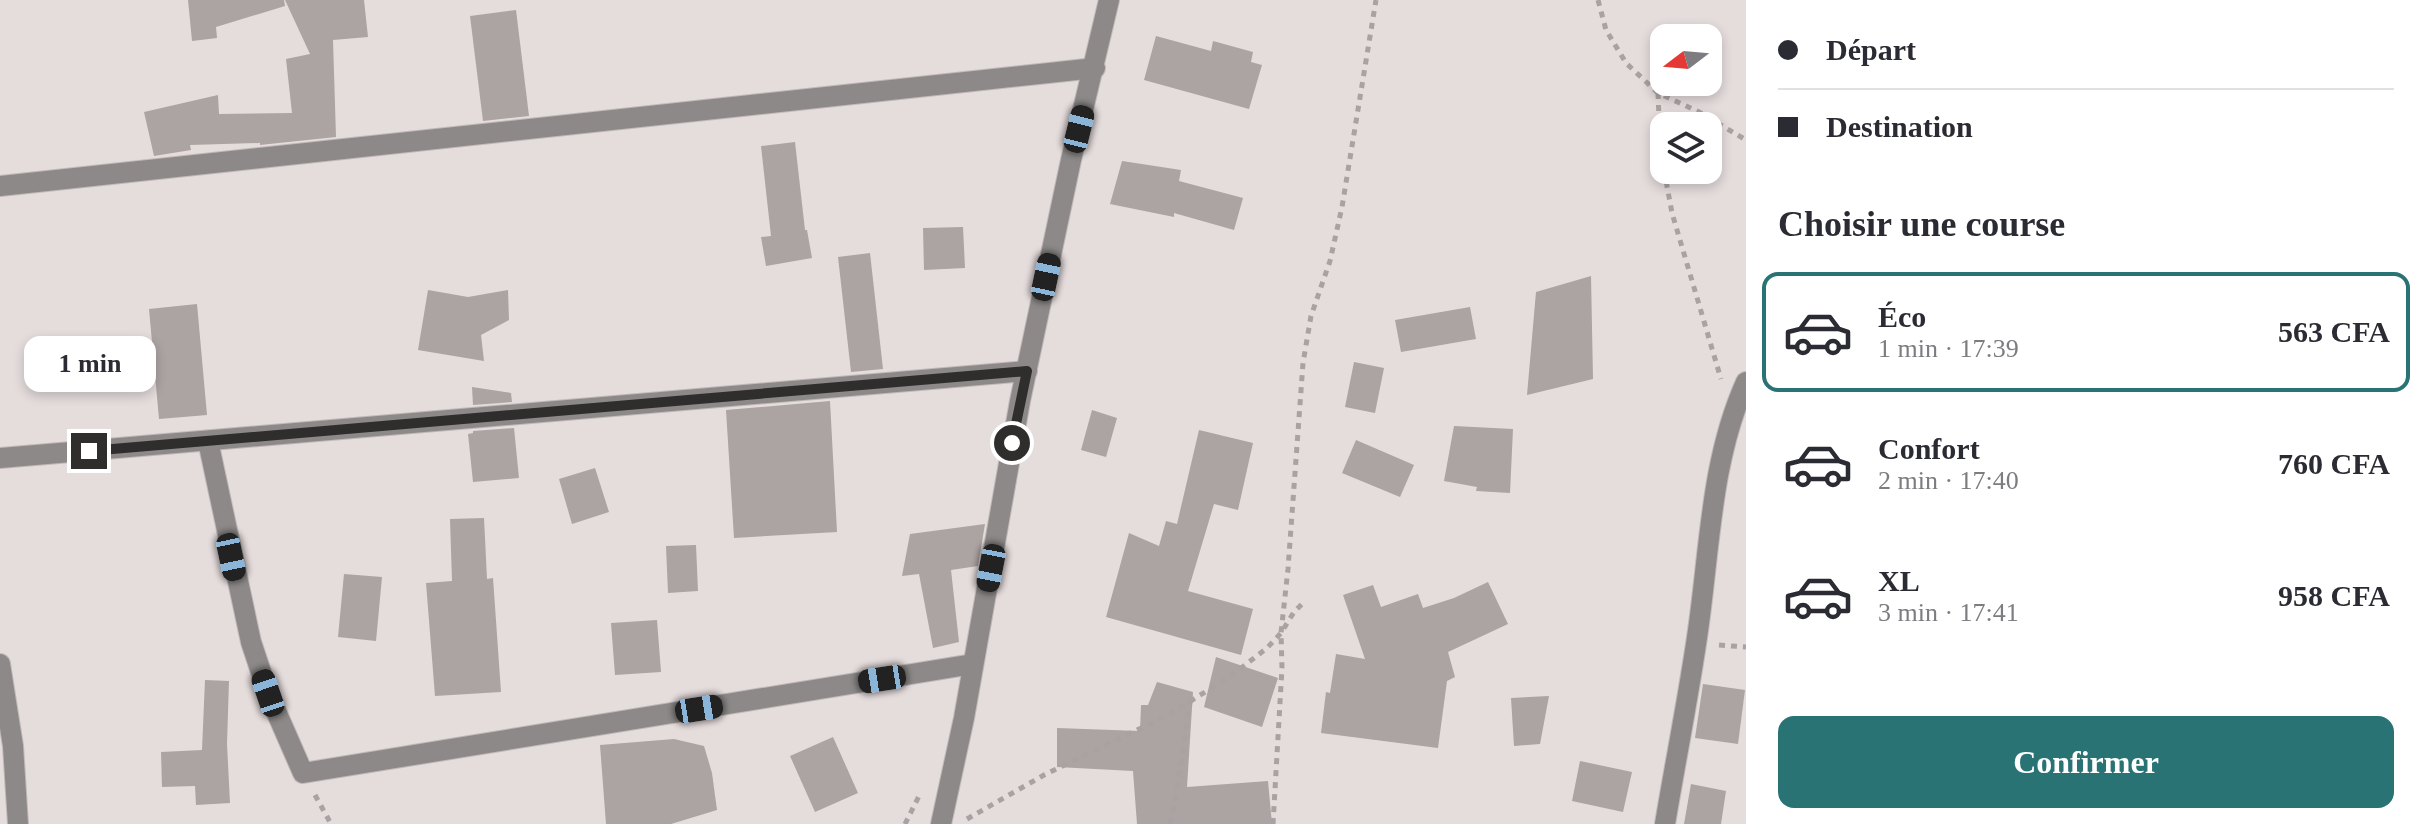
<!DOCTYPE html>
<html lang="fr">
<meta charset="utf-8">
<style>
body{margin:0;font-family:"Times New Roman",serif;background:#f7f7f7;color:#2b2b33;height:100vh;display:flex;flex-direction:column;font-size:30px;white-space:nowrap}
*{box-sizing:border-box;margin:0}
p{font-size:26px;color:#7c7c81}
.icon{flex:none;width:44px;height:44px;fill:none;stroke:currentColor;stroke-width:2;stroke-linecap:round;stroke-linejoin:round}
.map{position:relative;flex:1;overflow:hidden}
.drawer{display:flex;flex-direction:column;background:#fff;width:680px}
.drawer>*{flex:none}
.guide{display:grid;align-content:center;height:176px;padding:0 32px;background:#fff}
.needle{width:52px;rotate:254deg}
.fabs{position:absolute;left:1650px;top:24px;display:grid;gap:16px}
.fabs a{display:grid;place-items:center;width:72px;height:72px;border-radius:16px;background:#fff;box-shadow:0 4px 12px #0003;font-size:40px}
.end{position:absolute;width:36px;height:36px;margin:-18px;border:10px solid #302d2d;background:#fff;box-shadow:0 0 0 4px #fff}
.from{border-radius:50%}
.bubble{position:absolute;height:56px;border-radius:16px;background:#fff;box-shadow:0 4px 12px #0003;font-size:26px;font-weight:700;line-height:56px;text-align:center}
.car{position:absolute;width:24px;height:48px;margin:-24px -12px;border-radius:10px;box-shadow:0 0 6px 2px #0007;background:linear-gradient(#222 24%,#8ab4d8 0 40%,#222 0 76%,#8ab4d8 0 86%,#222 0)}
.guide b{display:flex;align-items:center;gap:28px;height:76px;font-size:30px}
.guide b+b{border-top:2px solid #e1e1e2}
.guide i{width:20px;height:20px;background:#2b2b33}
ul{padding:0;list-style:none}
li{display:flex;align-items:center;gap:24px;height:120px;margin:0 16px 12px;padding:0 16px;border:4px solid transparent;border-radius:16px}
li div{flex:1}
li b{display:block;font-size:30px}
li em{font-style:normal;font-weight:700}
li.current{border-color:#297375}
li>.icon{width:72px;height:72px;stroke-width:1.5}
h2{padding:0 32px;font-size:36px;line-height:96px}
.primary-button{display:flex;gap:16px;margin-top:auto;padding:16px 32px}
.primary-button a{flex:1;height:92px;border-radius:16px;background:#297375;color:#fff;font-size:32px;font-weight:700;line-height:92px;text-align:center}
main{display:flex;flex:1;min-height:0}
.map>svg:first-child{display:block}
</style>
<main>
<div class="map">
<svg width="1746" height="824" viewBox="0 0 1746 824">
<rect width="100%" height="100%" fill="#e5dcdc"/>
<!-- building -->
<g fill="#aca3a3">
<path d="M188 0H284L285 6 216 27 217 38 192 41Z"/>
<path d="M285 0H364L368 37 333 40 336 137 260 145V143L190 145 191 150 154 156 144 112 218 95 219 114 292 113 286 59 310 54Z"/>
<path d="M516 10 529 116 483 121 470 16Z"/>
<path d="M1156 36 1211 51 1213 41 1253 52 1251 62 1262 65 1249 109 1144 80Z"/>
<path d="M795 142 805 230H807L812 258 766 266 761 237 771 236 761 146Z"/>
<path d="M1122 161 1181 170 1179 181 1243 198 1234 230 1174 213V217L1110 204Z"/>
<path d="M963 227 965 268 924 270 923 228Z"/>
<path d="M870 253 883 369 851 372 838 257Z"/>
<path d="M1591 276 1593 379 1527 395 1536 292Z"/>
<path d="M428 290 468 297 508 290 509 320 481 335 484 361 418 350Z"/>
<path d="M197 304 207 415 159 419 149 309Z"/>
<path d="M1470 307 1476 339 1401 352 1395 320Z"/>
<path d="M1354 362 1384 368 1375 413 1345 407Z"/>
<path d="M472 387 511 393 512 402 473 405Z"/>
<path d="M830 401 837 532 734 538 726 410Z"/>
<path d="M1092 410 1117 418 1106 457 1081 450Z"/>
<path d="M1454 426 1513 429 1510 493 1476 491 1477 487 1444 481Z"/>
<path d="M514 428 519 478 473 482 468 434 473 433V431Z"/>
<path d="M1199 430 1253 443 1238 510 1214 504 1188 591 1253 609 1241 655 1106 617 1129 533 1159 546 1166 521 1177 524Z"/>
<path d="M1356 440 1414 465 1400 497 1342 473Z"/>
<path d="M595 468 609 512 572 524 559 479Z"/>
<path d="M484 518 487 579 493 578 501 692 435 696 426 583 452 581 450 519Z"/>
<path d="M985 524 978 566 951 570 959 642 933 648 919 574 902 576 910 534Z"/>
<path d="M696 545 698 591 668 593 666 546Z"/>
<path d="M344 574 382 577 376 641 338 637Z"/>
<path d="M1488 582 1508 624 1448 652 1455 677 1447 681 1438 748 1321 733 1326 692 1330 693 1336 654 1365 659 1343 595 1373 585 1381 607 1418 594 1423 608 1454 598Z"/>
<path d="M657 620 661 672 615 675 611 623Z"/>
<path d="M1216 657 1278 678 1262 727 1204 707Z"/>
<path d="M205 680 229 681 227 744 230 803 196 805 195 786 162 787 161 752 202 750Z"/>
<path d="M1157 682 1193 692 1187 787 1268 781 1272 824H1137L1133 771 1057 767V728L1140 731 1141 705H1148Z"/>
<path d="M1703 684 1745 690 1738 744 1695 738Z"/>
<path d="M1549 696 1540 744 1514 746 1511 698Z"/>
<path d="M833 737 858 793 815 812 790 756Z"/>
<path d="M674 739 704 746 712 773 717 810 671 824H606L600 745Z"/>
<path d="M1580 761 1632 772 1623 812 1572 801Z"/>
<path d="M1691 784 1726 791 1721 824H1684Z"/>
</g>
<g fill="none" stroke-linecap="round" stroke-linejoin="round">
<!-- minor casing -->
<g stroke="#c1b9b9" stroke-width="22">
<g id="minor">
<path d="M0 186 1095 68"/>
<path d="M208 441 251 642 268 693 303 773 973 664"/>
<path d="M0 458 1027 371"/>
<path d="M0 664 13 746 18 824"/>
<path d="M941 824 964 718 1020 401 1071 160 1109 0"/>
<path d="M1665 824C1675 764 1687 704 1696 644 1710 556 1709 464 1746 382"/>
</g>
</g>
<!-- path -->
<g stroke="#aaa2a2" stroke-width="5" stroke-dasharray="6 6" stroke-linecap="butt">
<path d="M1598 0 1606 30 1626 63 1658 93 1699 112 1746 140"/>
<path d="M1658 93 1660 144 1664 168"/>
<path d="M1664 170 1672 213 1721 379"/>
<path d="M1719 645 1746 647"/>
<path d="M315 795 331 824"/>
<path d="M967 819 1044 775 1168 715 1231 676 1267 648 1281 633 1294 612 1305 601"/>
<path d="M905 824 919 796"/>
<path d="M1170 824 1176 797 1190 702"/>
<path d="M1273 824 1282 668 1281 633 1288 569 1303 363 1311 316 1330 261 1342 207 1376 0"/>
</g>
<!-- minor -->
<use href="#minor" stroke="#8d8989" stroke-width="20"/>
</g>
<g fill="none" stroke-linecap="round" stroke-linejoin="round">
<!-- route -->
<path stroke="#302d2d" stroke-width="10" d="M89 451 1027 371 1012 443"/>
</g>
</svg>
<div class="fabs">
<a><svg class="needle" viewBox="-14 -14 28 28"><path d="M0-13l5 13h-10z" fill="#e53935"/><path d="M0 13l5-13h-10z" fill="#7c7c81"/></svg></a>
<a><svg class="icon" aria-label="layers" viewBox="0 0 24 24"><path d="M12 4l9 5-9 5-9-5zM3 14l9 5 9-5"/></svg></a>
</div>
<i class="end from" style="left:1012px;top:443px"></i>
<i class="end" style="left:89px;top:451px"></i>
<div class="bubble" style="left:24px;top:336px;width:132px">1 min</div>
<i class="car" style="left:1079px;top:129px;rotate:14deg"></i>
<i class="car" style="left:1046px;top:277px;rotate:12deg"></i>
<i class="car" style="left:231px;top:557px;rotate:168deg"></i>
<i class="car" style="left:991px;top:568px;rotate:191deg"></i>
<i class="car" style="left:882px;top:679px;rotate:261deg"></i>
<i class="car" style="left:268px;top:693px;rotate:341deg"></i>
<i class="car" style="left:699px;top:709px;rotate:81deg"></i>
</div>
<section class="drawer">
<div class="guide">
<b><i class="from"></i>Départ</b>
<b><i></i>Destination</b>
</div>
<h2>Choisir une course</h2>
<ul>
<li class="current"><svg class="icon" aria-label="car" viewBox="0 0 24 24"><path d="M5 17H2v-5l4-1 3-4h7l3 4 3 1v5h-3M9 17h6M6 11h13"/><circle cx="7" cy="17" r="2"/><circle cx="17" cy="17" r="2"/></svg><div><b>Éco</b><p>1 min · 17:39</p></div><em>563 CFA</em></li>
<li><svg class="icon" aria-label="car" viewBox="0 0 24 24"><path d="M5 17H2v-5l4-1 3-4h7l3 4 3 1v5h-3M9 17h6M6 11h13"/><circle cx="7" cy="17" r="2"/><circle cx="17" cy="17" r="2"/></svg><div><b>Confort</b><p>2 min · 17:40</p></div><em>760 CFA</em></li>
<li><svg class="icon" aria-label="car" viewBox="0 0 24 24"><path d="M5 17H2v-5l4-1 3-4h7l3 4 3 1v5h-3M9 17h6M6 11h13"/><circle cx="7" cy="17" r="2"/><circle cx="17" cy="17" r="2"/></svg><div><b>XL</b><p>3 min · 17:41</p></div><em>958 CFA</em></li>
</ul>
<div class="primary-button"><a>Confirmer</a></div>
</section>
</main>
